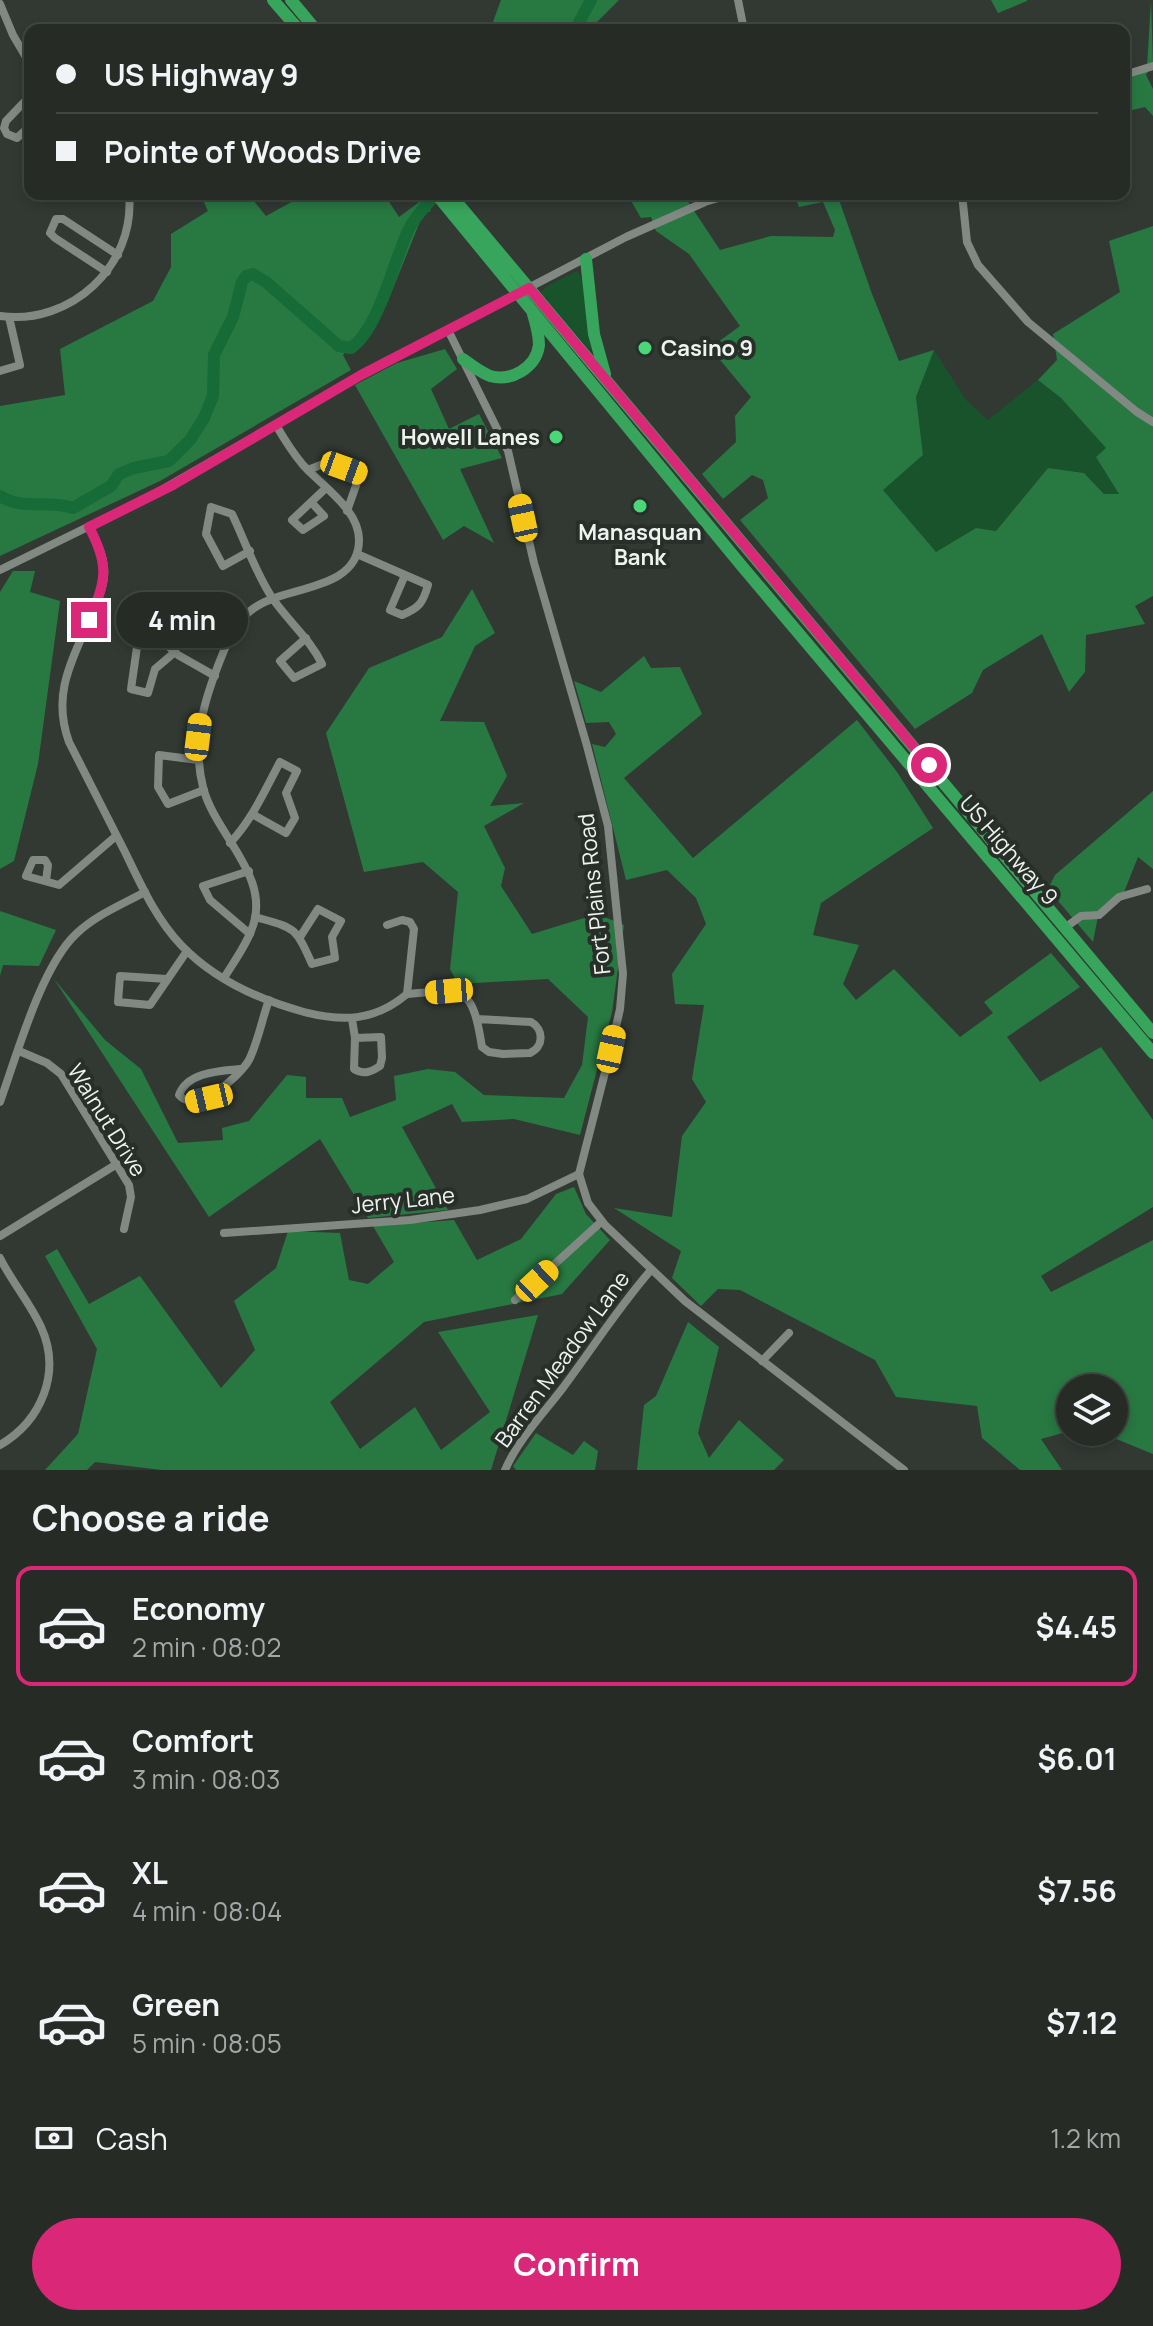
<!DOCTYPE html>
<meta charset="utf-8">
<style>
body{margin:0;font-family:Manrope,sans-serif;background:#2e332e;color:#f1f3f6;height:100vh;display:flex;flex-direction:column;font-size:30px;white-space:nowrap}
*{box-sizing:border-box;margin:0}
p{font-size:26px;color:#a4a7a7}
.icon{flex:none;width:44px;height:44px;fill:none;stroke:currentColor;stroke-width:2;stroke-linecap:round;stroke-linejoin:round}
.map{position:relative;height:1470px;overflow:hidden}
.panel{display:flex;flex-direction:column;background:#262b26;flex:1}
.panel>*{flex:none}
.top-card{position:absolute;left:24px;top:24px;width:1106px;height:176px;border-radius:16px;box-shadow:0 4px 12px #0003,0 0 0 2px #424743;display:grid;align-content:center;height:176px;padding:0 32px;background:#262b26}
.buttons{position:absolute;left:1056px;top:1374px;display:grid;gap:16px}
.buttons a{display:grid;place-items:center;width:72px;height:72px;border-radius:50%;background:#262b26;box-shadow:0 4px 12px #0003,0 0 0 2px #424743;font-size:40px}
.end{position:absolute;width:36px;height:36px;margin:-18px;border:10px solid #db2777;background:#fff;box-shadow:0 0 0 4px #fff}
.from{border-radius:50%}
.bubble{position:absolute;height:56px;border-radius:28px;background:#262b26;box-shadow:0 4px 12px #0003,0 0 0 2px #424743;font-size:26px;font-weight:700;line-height:56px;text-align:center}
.car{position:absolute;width:24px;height:48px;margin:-24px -12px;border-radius:10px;box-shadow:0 0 6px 2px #0007;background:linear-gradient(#f5c518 24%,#345 0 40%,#f5c518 0 76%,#345 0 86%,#f5c518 0)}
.top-card b{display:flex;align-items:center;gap:28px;height:76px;font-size:30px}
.top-card b+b{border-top:2px solid #424743}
.top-card i{width:20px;height:20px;background:#f1f3f6}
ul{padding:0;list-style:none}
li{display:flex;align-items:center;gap:24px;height:120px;margin:0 16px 12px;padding:0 16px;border:4px solid transparent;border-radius:16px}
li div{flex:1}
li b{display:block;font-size:30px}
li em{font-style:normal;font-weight:700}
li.active{border-color:#db2777}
li>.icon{width:72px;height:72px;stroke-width:1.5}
h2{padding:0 32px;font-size:36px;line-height:96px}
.pay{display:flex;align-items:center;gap:20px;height:88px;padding:0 32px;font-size:30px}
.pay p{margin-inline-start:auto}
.cta{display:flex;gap:16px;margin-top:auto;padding:16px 32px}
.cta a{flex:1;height:92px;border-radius:48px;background:#db2777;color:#fff;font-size:32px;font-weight:700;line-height:92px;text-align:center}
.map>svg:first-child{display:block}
</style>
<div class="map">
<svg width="1153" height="1470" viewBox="0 0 1153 1470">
<rect width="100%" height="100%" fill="#323933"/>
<!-- green -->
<g fill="#18532c">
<path d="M577 271 583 281 591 351 548 301V296L545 298 541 292 549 285Z"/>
<path d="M934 350 966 400 988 420 1038 380 1061 398 1107 449 1120 495 1104 494 1084 473 1048 468 996 531 976 528 936 553 882 490 923 455 916 397Z"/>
</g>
<!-- forest -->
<g fill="#287842">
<path d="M501 0H619L589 30H490Z"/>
<path d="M991 0H1027V1L998 13Z"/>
<path d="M1151 0 1153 64 1146 75 1153 89V116L1145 107 1124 112V75L1147 67Z"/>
<path d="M200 194H248L266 216 306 194H384L399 217 422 200 431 211 423 214 386 306 343 355 351 370 160 481 0 556V406L65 395 60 349 153 301 171 267V234L208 211Z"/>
<path d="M627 194H683L720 250 771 236 833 237 835 230 823 202 799 207 794 194H837L872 294 899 361 934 350 916 397 923 455 883 490 936 552 976 528 996 531 1048 468 1084 473 1104 494H1119L1096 457 1106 448 1061 398 1038 380 1057 360 1053 334 1120 292 1109 241 1153 226V596L1135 606 1145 624 1086 635 1085 672 1069 692 1042 634 983 670 972 693 915 729 740 520 768 498 763 480 752 475 723 499 702 474 736 442 735 416 751 397 710 348 740 326 689 254 656 231 651 217 641 218Z"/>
<path d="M445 349 457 369 431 389 449 429 479 414 502 458 460 469 494 543 464 526 443 540 355 385 397 363Z"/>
<path d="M13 571H35L30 592 60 601 38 764 14 861 0 869V592Z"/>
<path d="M472 589 495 633 475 646 440 721 484 722 507 776 490 806 524 803 484 826 505 868 501 886 532 934 597 914 624 925 612 1012 580 1135 514 1119 462 1122 452 1104 402 1127 448 1210 368 1218 320 1139 209 1217 54 979 105 1040 141 1069 178 1143 223 1140 222 1128 249 1121 287 1075 306 1077V1098H342L350 1117 396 1100 394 1076 428 1069 455 1072 484 1095 564 1098 582 1065 588 1017 548 979 458 984 450 969 458 892 423 862 364 872 326 733 369 668 442 637Z"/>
<path d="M644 656 651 668 680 667 702 714 624 778 693 858 857 720 897 772 933 828 821 903 813 935 859 945 843 984 856 1000 894 969 960 1037 993 1013 984 1002 1051 953 1080 987 1007 1037 1040 1082 1101 1047 1153 1120V1207L1041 1276 1051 1292 1153 1240V1454L1099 1432H1114V1388H1070V1431L1041 1439 1062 1470H1020L982 1438 977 1406 896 1397 875 1360 740 1290 718 1289 701 1306 672 1278 681 1251 614 1208 672 1217 682 1136 706 1102 692 1079 704 1005 675 1004 672 974 706 924 696 898 667 870 626 880 592 744 605 747 616 734 609 722 586 723 574 681 601 692Z"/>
<path d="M1153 791V869L1138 857 1122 897 1098 916 1093 942 1048 889 1055 875Z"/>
<path d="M0 911 56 930 39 966 3 965 0 976Z"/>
<path d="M574 1187 586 1214 610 1240 562 1294 424 1322 330 1402 360 1449 415 1407 441 1450 490 1412 438 1332 538 1315 491 1470H162L95 1462 87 1470H45L78 1434 97 1349 45 1256 57 1249 89 1304 140 1276 221 1388 255 1350 234 1301 276 1268 288 1231 340 1233 349 1280 368 1284 394 1262 373 1226 454 1220 477 1260 521 1239 556 1194Z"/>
<path d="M688 1322 719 1347 698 1433 709 1458 739 1420 784 1460 774 1470H637L644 1405 656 1396Z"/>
<path d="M536 1433 573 1455 584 1441 598 1451 595 1470H516L513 1466Z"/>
</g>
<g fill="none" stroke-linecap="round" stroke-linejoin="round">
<!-- river -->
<g stroke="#176b36" stroke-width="12">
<path d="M575 30 591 0"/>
<path d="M0 496C21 510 49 500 73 508L111 486 119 474 134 468 169 461 190 440 204 418 213 396 214 355 233 317 242 282 246 276 253 274 266 282 339 346 351 348C379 329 393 262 409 229 415 216 427 205 436 194"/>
</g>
<!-- minor -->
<g stroke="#818982" stroke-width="8">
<path d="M738 0 744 30"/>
<path d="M0 4 13 35 30 64"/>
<path d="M1124 75 1153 66"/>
<path d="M30 96 6 121 4 128 7 134 17 138 30 126"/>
<path d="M962 194 967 242 978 265 1028 322 1137 412 1153 422"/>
<path d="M107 272 55 238 50 233 56 219H63L118 255"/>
<path d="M0 316C71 326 136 265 129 194"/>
<path d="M448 330 508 451 534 563 587 746 608 826 623 974 620 1009 611 1049 579 1174 588 1203 605 1225 685 1301 904 1470"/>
<path d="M0 371 20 365 9 317"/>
<path d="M308 470 328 462 360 474 347 511"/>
<path d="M311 502 324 516 303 530 292 520 326 488"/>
<path d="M89 527C95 540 103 552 104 567 106 584 98 599 92 614 73 659 51 693 69 742 88 779 106 815 125 852 141 885 156 919 182 946 214 979 260 1000 304 1012 344 1022 375 1021 407 994L414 929 410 922 402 920 387 925"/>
<path d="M250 551 223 566 206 534 211 507 232 514C245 541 256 574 273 599 289 622 310 639 322 664L294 678 280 661 306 638"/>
<path d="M357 554 428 585C423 603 419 608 402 615L390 610 405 575"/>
<path d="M0 570 151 496 361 375 626 237 705 202 731 194"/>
<path d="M175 652 155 669 148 693 131 689 139 633 154 634 175 652 178 655 215 676"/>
<path d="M198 760 159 755 158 787 168 804 204 790"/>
<path d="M230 843C252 820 265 790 280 762L297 771 286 793 295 818 286 833 252 814"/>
<path d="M249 871 203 886 210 900 250 934"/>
<path d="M46 881 48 865 45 860H33L26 876 59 885 116 836"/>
<path d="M255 917C295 928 295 926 312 964L335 958 332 937 341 921 318 909 300 937"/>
<path d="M1066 927 1081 916 1099 915 1119 897 1147 889"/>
<path d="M224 978C233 963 245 947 251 931 274 877 215 836 203 787 190 736 208 688 228 641 234 626 245 613 259 605 289 586 358 590 359 541 360 510 322 486 303 465 293 453 284 439 276 425"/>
<path d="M167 979 120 976 118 1002 150 1005 187 951"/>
<path d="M407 994C465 989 472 985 482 1047L489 1052 503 1054 530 1053C544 1047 544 1029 531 1022L477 1019"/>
<path d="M352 1019 355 1038 354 1069C364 1075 371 1072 380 1066L382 1058 381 1037 355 1038"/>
<path d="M19 1051 47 1063 61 1074 129 1185 131 1197 124 1229"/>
<path d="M240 1069C219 1071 187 1072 179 1095 196 1115 240 1076 249 1060 258 1042 262 1019 269 1000"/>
<path d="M0 1102C17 1055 41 967 76 934 96 915 121 905 145 892"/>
<path d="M224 1233 410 1220 480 1210 527 1199 579 1174"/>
<path d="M0 1236 117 1164"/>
<path d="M0 1258C12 1282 30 1303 41 1327 62 1373 41 1421 0 1445"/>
<path d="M515 1300 601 1222"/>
<path d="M762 1361 789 1333"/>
<path d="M505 1470C518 1440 542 1415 562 1389 592 1349 618 1308 651 1270"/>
</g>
<!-- highway -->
<g stroke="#38a55c" stroke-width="12">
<path d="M273 0 299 30"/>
<path d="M291 0 316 30"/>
<path d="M436 194 741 565 1153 1053"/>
<path d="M450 194 1153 1033"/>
<path d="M586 259 594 334 605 374"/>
<path d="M463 359C471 365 480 372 490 376 511 382 536 368 539 345 539 335 536 324 533 314"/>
</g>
</g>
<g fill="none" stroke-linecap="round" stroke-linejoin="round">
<!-- route -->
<path stroke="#db2777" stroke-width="10" d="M89 620C106 581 110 566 89 527L173 485 361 375 529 288 929 765"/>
</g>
<!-- markers -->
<g fill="#49d778" stroke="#282f29" stroke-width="3">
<circle cx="645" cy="348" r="8"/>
<circle cx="556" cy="437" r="8"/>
<circle cx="640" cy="506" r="8"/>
</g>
<g text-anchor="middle" stroke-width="8" stroke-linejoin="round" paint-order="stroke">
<!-- poi labels -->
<g font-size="22" font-weight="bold" fill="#eef3ef" stroke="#282f29" text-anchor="start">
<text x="661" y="356">Casino 9</text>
<text x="540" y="445" text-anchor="end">Howell Lanes</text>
<text x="640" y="540" text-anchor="middle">Manasquan<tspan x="640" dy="25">Bank</tspan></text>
</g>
<!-- street labels -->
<g font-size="22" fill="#eef3ef" stroke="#282f29">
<text transform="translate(1009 850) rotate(49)" y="8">US Highway 9</text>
<text transform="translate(594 894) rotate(-96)" y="8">Fort Plains Road</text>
<text transform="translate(107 1120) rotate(58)" y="8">Walnut Drive</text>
<text transform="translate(403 1200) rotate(-6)" y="8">Jerry Lane</text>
<text transform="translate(562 1359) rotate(-54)" y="8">Barren Meadow Lane</text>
</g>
</g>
</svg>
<div class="buttons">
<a><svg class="icon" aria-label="layers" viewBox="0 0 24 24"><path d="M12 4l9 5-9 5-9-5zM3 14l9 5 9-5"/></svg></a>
</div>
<i class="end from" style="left:929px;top:765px"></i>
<i class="end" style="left:89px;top:620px"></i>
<div class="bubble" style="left:116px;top:592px;width:132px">4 min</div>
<i class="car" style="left:344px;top:468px;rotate:110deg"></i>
<i class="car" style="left:523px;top:518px;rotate:348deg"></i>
<i class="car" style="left:198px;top:737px;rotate:7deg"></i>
<i class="car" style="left:449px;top:991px;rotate:265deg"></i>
<i class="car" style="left:611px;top:1049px;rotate:12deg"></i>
<i class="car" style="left:209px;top:1098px;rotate:257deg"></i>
<i class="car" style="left:537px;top:1281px;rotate:47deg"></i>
<div class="top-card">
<b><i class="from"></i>US Highway 9</b>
<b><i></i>Pointe of Woods Drive</b>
</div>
</div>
<section class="panel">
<h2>Choose a ride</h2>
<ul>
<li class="active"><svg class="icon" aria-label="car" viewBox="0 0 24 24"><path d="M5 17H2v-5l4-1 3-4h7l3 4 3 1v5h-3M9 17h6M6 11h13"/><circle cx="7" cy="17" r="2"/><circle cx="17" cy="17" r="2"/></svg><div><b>Economy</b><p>2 min · 08:02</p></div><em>$4.45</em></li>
<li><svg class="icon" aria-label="car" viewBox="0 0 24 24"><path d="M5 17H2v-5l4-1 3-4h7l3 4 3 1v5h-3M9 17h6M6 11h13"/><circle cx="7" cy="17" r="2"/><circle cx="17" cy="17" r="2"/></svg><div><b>Comfort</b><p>3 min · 08:03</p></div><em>$6.01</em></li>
<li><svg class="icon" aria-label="car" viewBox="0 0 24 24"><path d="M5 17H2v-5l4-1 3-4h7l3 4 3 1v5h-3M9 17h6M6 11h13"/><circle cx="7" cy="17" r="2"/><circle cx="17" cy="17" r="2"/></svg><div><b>XL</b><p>4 min · 08:04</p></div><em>$7.56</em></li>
<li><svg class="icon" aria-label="car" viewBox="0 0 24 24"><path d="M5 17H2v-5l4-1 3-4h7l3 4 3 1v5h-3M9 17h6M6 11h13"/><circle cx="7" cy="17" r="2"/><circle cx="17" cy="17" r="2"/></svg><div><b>Green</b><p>5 min · 08:05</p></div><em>$7.12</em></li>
</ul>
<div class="pay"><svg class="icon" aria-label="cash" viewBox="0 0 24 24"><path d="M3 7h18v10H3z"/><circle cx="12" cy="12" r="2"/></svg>Cash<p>1.2 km</p></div>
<div class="cta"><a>Confirm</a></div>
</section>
